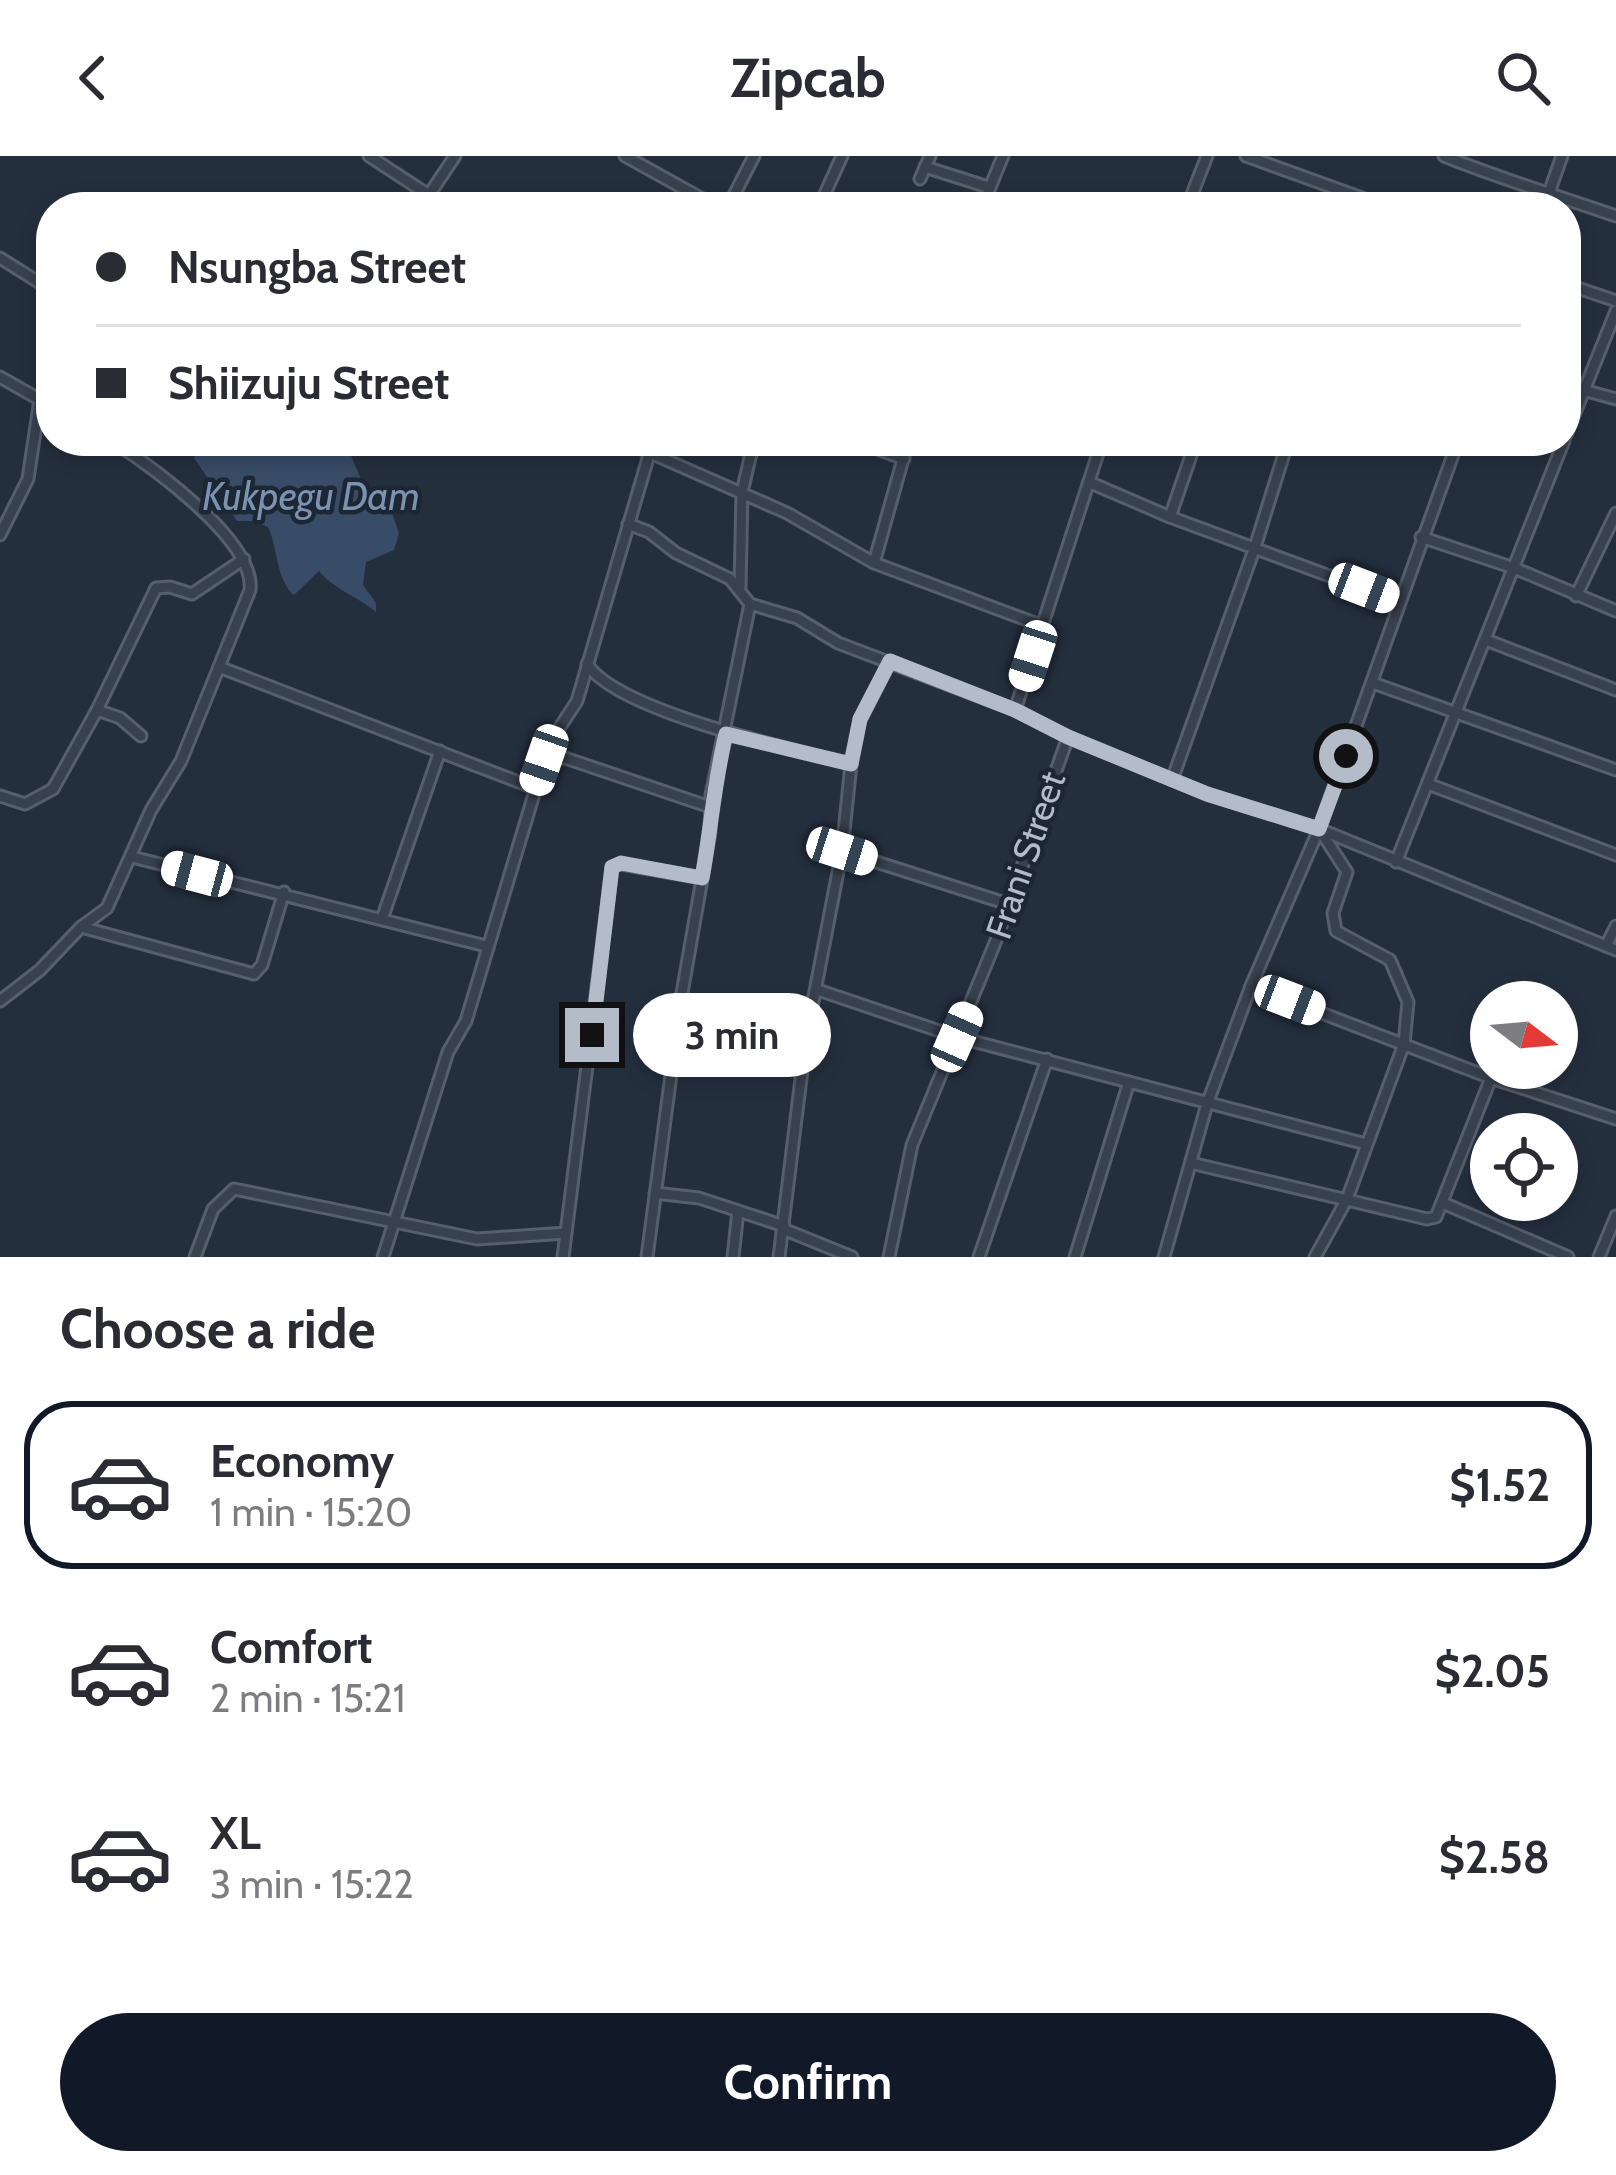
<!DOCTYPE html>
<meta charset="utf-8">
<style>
body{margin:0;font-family:Cabin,sans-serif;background:#f7f7f7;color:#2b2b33;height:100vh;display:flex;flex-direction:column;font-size:45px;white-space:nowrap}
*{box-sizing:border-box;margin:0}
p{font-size:39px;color:#7c7c81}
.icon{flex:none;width:66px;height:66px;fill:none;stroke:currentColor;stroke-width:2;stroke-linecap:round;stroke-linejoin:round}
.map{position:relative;height:1101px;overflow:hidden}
.panel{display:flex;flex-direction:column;background:#fff;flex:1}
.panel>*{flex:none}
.banner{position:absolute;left:36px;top:36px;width:1545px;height:264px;border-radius:48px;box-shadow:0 6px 18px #0003;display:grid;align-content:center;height:264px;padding:0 60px;background:#fff}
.needle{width:78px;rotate:106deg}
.buttons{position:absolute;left:1470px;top:825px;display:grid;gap:24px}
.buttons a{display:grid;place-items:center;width:108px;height:108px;border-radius:50%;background:#fff;box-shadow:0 6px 18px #0003;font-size:60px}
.end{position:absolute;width:54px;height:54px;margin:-27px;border:15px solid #b4bcc9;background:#111;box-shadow:0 0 0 6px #111}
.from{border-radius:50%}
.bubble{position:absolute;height:84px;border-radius:42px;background:#fff;box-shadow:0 6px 18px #0003;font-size:39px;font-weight:800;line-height:84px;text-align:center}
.car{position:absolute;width:36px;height:72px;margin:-36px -18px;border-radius:15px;box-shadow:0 0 9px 3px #0007;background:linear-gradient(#fff 24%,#345 0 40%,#fff 0 76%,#345 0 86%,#fff 0)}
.banner b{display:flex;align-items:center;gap:42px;height:114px;font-size:45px}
.banner b+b{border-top:3px solid #e1e1e2}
.banner i{width:30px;height:30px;background:#2b2b33}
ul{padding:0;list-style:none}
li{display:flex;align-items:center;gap:36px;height:168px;margin:0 24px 18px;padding:0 36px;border:6px solid transparent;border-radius:48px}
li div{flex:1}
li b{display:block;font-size:45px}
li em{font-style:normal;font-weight:800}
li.current{border-color:#111827}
li>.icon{width:108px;height:108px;stroke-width:1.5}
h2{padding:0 60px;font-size:54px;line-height:144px}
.action{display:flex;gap:24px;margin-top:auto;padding:24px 60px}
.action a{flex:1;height:138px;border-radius:72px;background:#111827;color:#fff;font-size:48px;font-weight:800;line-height:138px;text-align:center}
header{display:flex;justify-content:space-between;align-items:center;height:156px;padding:0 60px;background:#fff;font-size:54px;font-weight:800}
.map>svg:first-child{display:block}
</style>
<header><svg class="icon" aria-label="back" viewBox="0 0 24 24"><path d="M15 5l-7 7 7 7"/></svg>Zipcab<svg class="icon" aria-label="search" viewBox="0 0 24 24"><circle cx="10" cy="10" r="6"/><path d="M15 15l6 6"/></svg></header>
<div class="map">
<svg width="1616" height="1101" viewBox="0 0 1616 1101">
<rect width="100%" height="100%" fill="#242f3e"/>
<!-- water -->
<path fill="#394c67" d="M200 285H345L370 345 392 356 399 378 394 394 366 406 363 429 376 447V456C357 440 335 434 319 415L294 439C276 424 278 392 268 371L254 365H237L194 302Z"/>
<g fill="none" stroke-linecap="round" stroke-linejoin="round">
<!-- minor casing -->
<g stroke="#565f6c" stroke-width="15">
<g id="minor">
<path d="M369 0 447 51"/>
<path d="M625 0 717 51"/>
<path d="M1246 0 1387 51"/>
<path d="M1444 0C1501 23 1558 40 1616 60"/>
<path d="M925 11 988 31"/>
<path d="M920 23 930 0"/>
<path d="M421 51 455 0"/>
<path d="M728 51 754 0"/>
<path d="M819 51 842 0"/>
<path d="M982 51 1003 0"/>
<path d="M1187 51 1207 0"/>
<path d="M1544 51 1562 0"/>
<path d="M0 102 51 134"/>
<path d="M1566 128 1616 145"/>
<path d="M0 221 51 250"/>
<path d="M1583 234 1616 243"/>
<path d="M1566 279 1616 155"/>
<path d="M623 285 787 357 874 407 1043 470"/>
<path d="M856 285 904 303"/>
<path d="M1091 327 1170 361 1400 446"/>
<path d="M1170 361 1196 285"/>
<path d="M628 368 649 376 676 397 730 423 750 448 797 462 838 487 1015 554 1068 581"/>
<path d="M0 379 28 323 40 243 51 239"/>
<path d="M1421 381 1514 412 1616 455"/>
<path d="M874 407 908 285"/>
<path d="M740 431 742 336 754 285"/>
<path d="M1576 440 1616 357"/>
<path d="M1486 484 1616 534"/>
<path d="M587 508C617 555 794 594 851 608"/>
<path d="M219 511 534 632"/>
<path d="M1373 527 1616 614"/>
<path d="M1015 554 1102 285"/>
<path d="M141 580 120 562 97 554 156 432 170 431 192 438 244 403"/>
<path d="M544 604 565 602 710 651"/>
<path d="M1172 624 1255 391 1288 285"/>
<path d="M1428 628 1616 699"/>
<path d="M0 640 25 648 53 633 97 554"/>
<path d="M842 695 1008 748"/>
<path d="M132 701 486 790"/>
<path d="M1396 706 1564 285"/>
<path d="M382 763 440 595"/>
<path d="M81 771 254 818 262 809 284 736"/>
<path d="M1606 790 1616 770"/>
<path d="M1251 830 1491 922 1616 963"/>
<path d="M818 834 957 881 1366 988"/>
<path d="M681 843 735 874 806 882"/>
<path d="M0 845 40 814 81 771 107 752 151 654 181 605 250 434C256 385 151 310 112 285"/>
<path d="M1191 1007 1427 1063 1436 1061 1491 922"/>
<path d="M655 1037 699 1042 784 1070"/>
<path d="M1443 1047 1568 1101"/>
<path d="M783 1073 852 1101"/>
<path d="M195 1101 213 1053 234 1033 477 1083 566 1077"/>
<path d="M383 1101 448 896 466 865 549 588 577 545 653 285"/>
<path d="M563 1101 612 711 621 708 702 722"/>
<path d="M647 1101 681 843 710 677 711 639 750 448"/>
<path d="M733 1101 738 1055"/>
<path d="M779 1101 806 882 842 695 851 608 860 564 890 505"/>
<path d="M889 1101 912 989 995 787 1068 581 1207 638 1319 673 1616 794"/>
<path d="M979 1101 1047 903"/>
<path d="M1075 1101 1129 926"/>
<path d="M1164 1101 1207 948 1251 830 1319 673 1458 285"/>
<path d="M1315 1101 1347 1043 1404 888 1408 846 1390 804 1336 775 1333 757 1347 716 1321 676"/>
<path d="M1599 1101 1616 1060"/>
</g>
</g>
<!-- minor -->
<use href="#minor" stroke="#38414e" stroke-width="9"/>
</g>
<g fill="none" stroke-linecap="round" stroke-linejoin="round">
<!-- route -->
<path stroke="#b4bcc9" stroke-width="15" d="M592 879 612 711 621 707 702 722C711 673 714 627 726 578L851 608 860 563 890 505 1015 554 1068 581 1207 638 1319 673 1346 600"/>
</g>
<g text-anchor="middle" stroke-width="9" stroke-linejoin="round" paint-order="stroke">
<!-- street labels -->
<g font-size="36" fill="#b4bcc9" stroke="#1d2633">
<text transform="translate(1025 699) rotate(-71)" y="13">Frani Street</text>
</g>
<!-- water labels -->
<g font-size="39" font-style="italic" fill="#7c92b1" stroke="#1d2633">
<text x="311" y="354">Kukpegu Dam</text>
</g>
</g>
</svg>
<div class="buttons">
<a><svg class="needle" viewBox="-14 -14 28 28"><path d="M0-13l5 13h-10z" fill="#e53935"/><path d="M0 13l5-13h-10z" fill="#7c7c81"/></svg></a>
<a><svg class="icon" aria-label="locate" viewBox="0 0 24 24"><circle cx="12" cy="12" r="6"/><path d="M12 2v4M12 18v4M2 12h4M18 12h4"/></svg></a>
</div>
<i class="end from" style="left:1346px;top:600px"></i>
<i class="end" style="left:592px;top:879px"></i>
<div class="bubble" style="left:633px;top:837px;width:198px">3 min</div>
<i class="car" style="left:1364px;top:432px;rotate:111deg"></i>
<i class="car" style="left:1033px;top:500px;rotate:198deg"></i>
<i class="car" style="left:544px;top:604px;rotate:199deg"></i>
<i class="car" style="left:842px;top:695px;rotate:108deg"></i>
<i class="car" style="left:197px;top:718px;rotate:285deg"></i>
<i class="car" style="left:1290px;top:844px;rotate:111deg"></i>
<i class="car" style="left:957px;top:881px;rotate:24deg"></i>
<div class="banner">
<b><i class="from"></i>Nsungba Street</b>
<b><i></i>Shiizuju Street</b>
</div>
</div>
<section class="panel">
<h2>Choose a ride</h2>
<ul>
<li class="current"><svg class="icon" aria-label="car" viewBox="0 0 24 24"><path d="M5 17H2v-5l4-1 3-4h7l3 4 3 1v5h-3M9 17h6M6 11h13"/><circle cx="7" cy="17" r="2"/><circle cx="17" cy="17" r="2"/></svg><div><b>Economy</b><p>1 min · 15:20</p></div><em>$1.52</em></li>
<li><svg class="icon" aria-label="car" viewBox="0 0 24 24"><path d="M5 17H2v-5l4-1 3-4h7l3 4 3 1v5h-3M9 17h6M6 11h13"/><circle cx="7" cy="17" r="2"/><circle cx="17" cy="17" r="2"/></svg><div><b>Comfort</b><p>2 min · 15:21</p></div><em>$2.05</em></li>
<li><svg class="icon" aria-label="car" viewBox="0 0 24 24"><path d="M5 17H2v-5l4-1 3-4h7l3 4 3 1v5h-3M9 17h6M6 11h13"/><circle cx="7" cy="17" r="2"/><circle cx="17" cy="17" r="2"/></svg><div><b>XL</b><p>3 min · 15:22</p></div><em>$2.58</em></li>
</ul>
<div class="action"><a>Confirm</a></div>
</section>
